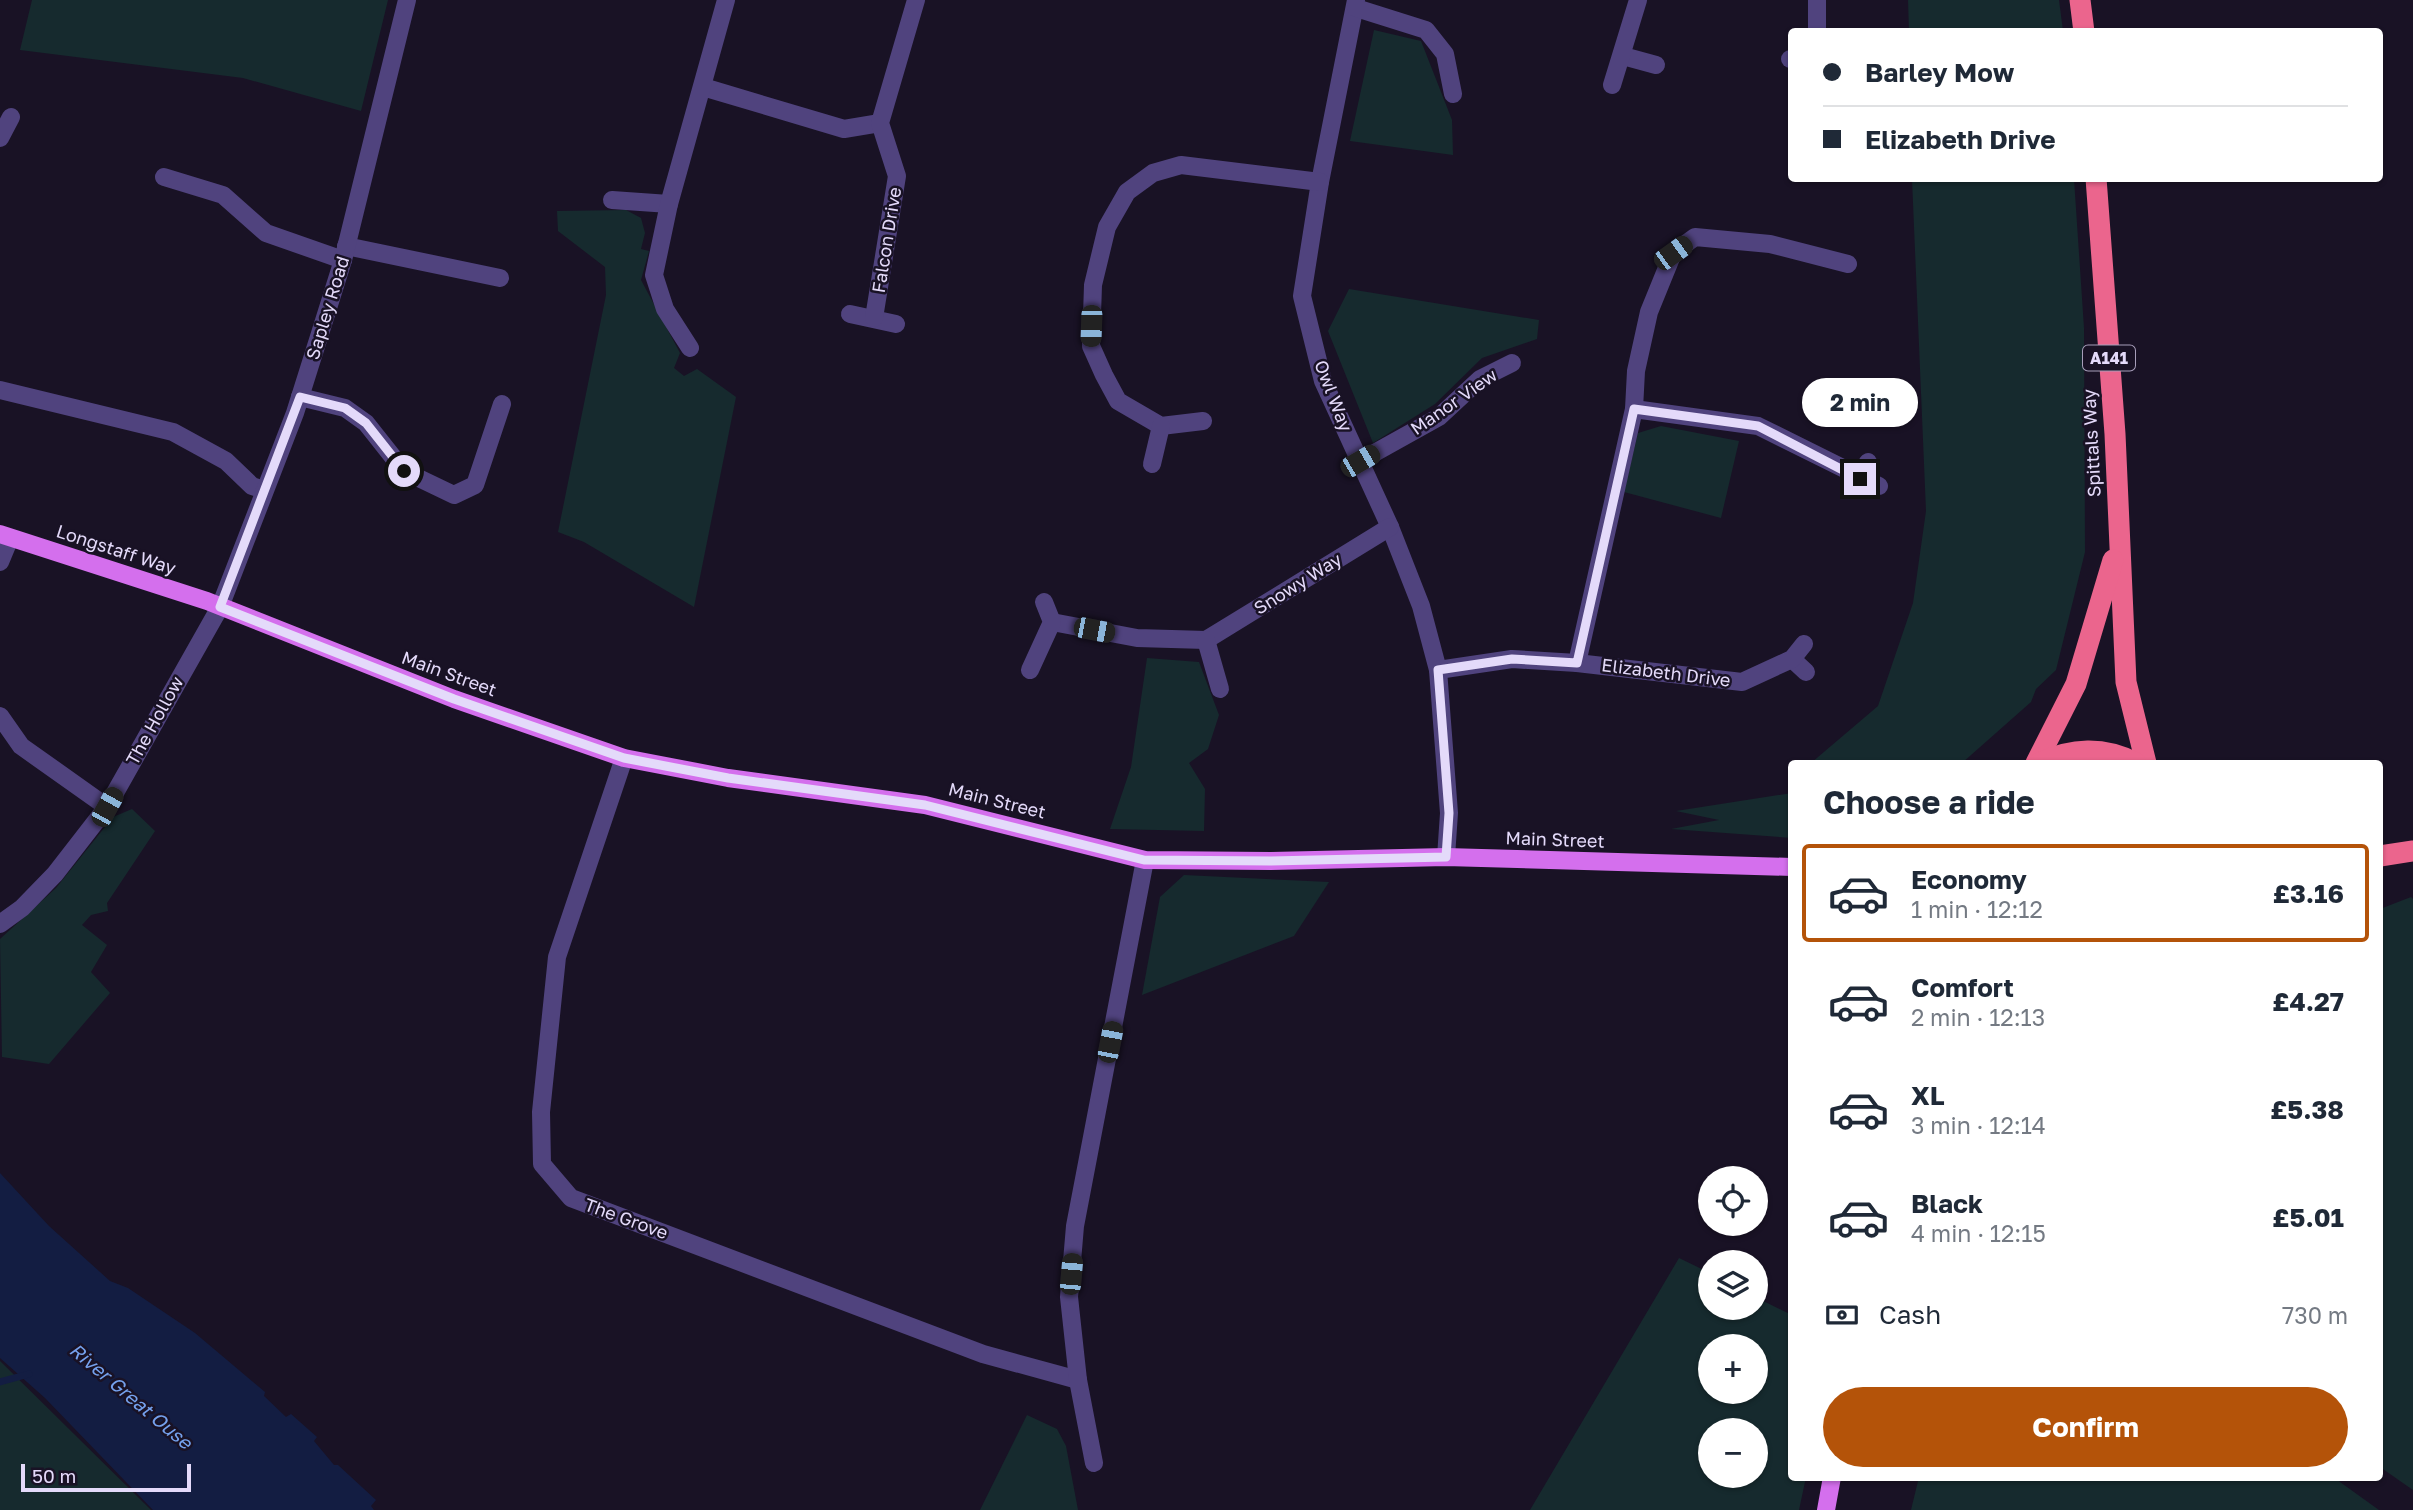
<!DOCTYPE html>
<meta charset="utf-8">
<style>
body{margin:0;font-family:"Golos Text",sans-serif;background:#f6f6f7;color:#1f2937;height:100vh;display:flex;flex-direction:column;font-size:26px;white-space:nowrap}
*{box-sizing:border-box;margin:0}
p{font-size:23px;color:#747a83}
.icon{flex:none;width:38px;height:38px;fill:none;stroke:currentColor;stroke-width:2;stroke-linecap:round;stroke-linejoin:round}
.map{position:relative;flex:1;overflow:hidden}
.details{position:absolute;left:1788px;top:760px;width:595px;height:721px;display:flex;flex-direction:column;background:#fff;border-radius:7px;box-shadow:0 2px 5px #0004}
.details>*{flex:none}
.banner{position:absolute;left:1788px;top:28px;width:595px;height:154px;border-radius:7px;box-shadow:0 2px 5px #0004;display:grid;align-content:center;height:154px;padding:0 35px;background:#fff}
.fabs{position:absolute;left:1698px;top:1166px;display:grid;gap:14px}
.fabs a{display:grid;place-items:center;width:70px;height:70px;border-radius:50%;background:#fff;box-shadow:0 2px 5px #0004;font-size:35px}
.scale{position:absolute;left:21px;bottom:18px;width:170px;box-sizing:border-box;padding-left:7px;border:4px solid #e4dafa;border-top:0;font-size:19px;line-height:24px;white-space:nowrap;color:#e4dafa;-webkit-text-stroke:5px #191225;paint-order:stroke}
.end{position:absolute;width:32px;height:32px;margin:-16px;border:9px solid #e4dafa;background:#111;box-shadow:0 0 0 4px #111}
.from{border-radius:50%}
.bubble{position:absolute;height:49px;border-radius:24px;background:#fff;box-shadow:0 2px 5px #0004;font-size:23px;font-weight:700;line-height:49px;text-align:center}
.car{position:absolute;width:21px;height:42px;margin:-21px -10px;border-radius:9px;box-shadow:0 0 5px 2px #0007;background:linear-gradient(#222 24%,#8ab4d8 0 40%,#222 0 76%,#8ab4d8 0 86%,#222 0)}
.banner b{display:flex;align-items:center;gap:24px;height:66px;font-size:26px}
.banner b+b{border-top:2px solid #e0e1e3}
.banner i{width:18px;height:18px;background:#1f2937}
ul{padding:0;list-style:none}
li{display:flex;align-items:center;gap:21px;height:98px;margin:0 14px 10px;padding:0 21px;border:4px solid transparent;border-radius:7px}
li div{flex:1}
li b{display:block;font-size:26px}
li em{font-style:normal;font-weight:700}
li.selected{border-color:#b45309}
li>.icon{width:63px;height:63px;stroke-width:1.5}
h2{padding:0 35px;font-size:32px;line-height:84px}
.pay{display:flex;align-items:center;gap:18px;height:77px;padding:0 35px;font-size:26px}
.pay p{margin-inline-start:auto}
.cta{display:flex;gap:14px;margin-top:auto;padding:14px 35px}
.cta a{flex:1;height:80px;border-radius:42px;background:#b45309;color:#fff;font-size:28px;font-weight:700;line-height:80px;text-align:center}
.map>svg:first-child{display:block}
</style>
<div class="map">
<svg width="2413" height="1510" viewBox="0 0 2413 1510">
<rect width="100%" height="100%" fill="#191225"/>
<!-- green -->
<g fill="#162a2e" fill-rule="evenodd">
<path d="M32 0H388L361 111 243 78 20 50Z"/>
<path d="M1908 0H2059L2063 31H1909Z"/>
<path d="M1374 30 1421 41 1452 120 1453 155 1350 141Z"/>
<path d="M1912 179H2074L2084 328 2085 552 2056 670 2036 689 2031 702 1962 763H1811L1878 706 1913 603 1926 511Z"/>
<path d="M626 210 641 218 645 233 641 249 649 251 641 280 680 353 674 368 684 376 697 369 736 397 694 607 584 542 558 532 606 295 605 267 558 231 557 211Z"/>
<path d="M1349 289 1539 320 1537 339 1482 358 1435 404 1373 443 1328 331Z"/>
<path d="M1661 426 1739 441 1721 518 1624 492 1638 433Z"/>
<path d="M1147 658 1199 662 1219 715 1208 749 1189 763 1205 789 1204 831 1110 829 1131 767Z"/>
<path d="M1792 793V838L1671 829 1719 820 1676 811Z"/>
<path d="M132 809 155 831 107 903 108 911 91 915 82 925 107 945 91 972 110 993 49 1064 2 1057 0 939 56 888 113 817Z"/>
<path d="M1184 875 1329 882 1294 936 1142 995 1160 897Z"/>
<path d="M2411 897 2413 899V1490L2380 1467V909Z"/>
<path d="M1679 1258 1710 1273V1307H1755V1297L1792 1315V1477H1806L1799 1510H1530ZM1710 1346H1755V1391H1710ZM1710 1430H1755V1475H1710Z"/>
<path d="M0 1361 151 1510H0Z"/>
<path d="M1027 1415 1057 1429 1066 1446 1078 1510H980Z"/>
<path d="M1919 1477H2333L2379 1510H1911Z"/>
</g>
<!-- water -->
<path fill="#131d42" d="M0 1173 49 1226 110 1281 128 1288 195 1333 265 1392 264 1396 286 1417 291 1414 317 1437 314 1441 334 1465H338L376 1500 371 1506 374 1510H153L45 1398 0 1358Z"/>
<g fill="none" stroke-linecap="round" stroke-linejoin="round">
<!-- stream -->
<path stroke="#131d42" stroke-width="7" d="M0 1382 29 1374"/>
<!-- minor -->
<g stroke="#50437e" stroke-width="18">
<path d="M1356 0 1320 182 1302 296 1323 381 1390 527 1421 606 1438 670 1449 813 1446 857"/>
<path d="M1356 8 1426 30 1445 54 1453 94"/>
<path d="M1817 32V0"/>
<path d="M1623 56 1656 65"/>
<path d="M1790 59H1792"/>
<path d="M1612 85 1638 0"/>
<path d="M703 87 844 129 880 123"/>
<path d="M0 138 11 117"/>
<path d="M164 177 223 195 266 233 343 260"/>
<path d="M612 200 669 204"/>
<path d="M346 246 500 278"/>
<path d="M850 314 896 324"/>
<path d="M874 318 897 176 880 123 916 0"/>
<path d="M690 348 665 309 654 275 669 204 726 0"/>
<path d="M0 390 173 432 226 461 252 486 264 490"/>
<path d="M300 397 345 408 366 423 404 471 454 495 475 485 502 404"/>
<path d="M1634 409 1758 426 1879 486"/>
<path d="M1203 421 1161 426 1118 401 1104 375 1091 346 1093 285 1107 227 1127 192 1153 173 1181 165 1320 182"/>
<path d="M1360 461 1439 417 1480 379 1512 363"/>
<path d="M1152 464 1161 426"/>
<path d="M1859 479 1868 462"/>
<path d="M0 562 10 538"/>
<path d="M1052 622 1137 638 1206 640 1390 527"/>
<path d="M1206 640 1220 689"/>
<path d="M1792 659 1806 672"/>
<path d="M1577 663 1634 409 1636 371 1649 312 1673 253 1695 237 1770 244 1848 264"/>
<path d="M1030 670 1052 622 1044 602"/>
<path d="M1438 670 1512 659 1577 663 1742 682 1792 659 1804 644"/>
<path d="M0 716 21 746 107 807"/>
<path d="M624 758 557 957 541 1112 542 1164 571 1198 983 1354 1078 1380"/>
<path d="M0 924 22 908 55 874 107 807 220 607 295 413 323 324 343 260 407 0"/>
<path d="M1094 1463 1078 1380 1069 1297 1075 1226 1145 860"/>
</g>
<!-- major -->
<g stroke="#d46fed" stroke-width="18">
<path d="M0 534 207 601 454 699 624 758 728 778 925 805 1145 860 1271 861 1446 857 1792 867"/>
<path d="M1826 1510 1832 1477"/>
</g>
<!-- highway -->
<g stroke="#eb658d" stroke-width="21">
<path d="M2080 0 2084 32"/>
<path d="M2096 178 2115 434 2126 682 2146 763"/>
<path d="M2036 763 2076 684 2113 560"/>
<path d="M2039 763C2072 748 2103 746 2136 763"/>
<path d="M2380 856 2413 851"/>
</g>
</g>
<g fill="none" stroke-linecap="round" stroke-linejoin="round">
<!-- route -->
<path stroke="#e4dafa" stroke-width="9" d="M404 471 366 423 345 408 300 397 220 607 454 699 624 758 728 778 925 805 1144 860 1271 861 1446 857 1449 813 1438 670 1512 659 1577 663 1634 409 1758 426 1860 479"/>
</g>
<g text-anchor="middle" stroke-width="5" stroke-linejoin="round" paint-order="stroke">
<!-- shield labels -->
<rect fill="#191225" stroke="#a79eba" stroke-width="2" x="2083" y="345.5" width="52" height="25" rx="5"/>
<g font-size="16" font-weight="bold" fill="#e4dafa">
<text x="2109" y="364">A141</text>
</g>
<!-- street labels -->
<g font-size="18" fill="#e4dafa" stroke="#191225">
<text transform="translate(887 240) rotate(-81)" y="6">Falcon Drive</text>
<text transform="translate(328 308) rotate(-73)" y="6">Sapley Road</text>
<text transform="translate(1333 396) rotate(69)" y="6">Owl Way</text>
<text transform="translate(1454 402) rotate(-35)" y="6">Manor View</text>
<text transform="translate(2092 443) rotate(-93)" y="6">Spittals Way</text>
<text transform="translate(116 550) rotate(18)" y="6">Longstaff Way</text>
<text transform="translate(1298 584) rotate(-32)" y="6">Snowy Way</text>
<text transform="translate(1666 673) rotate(7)" y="6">Elizabeth Drive</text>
<text transform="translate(449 674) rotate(20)" y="6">Main Street</text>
<text transform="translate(155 721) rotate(-61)" y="6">The Hollow</text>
<text transform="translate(997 801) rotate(14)" y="6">Main Street</text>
<text transform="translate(1555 840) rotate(2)" y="6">Main Street</text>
<text transform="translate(626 1219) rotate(20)" y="6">The Grove</text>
</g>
<!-- water labels -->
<g font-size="19" font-style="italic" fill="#75a1ed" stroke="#191225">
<text transform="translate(131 1396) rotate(40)" y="7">River Great Ouse</text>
</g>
</g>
</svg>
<div class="fabs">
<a><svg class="icon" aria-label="locate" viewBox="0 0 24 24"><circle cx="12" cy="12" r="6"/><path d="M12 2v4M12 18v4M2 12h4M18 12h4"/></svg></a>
<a><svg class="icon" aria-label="layers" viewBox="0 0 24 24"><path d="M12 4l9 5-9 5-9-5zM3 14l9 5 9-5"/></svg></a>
<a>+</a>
<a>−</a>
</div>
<div class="scale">50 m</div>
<i class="end from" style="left:404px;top:471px"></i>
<i class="end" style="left:1860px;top:479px"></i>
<div class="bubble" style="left:1802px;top:378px;width:116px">2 min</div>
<i class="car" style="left:1673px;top:253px;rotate:54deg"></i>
<i class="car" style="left:1091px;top:326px;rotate:182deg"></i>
<i class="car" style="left:1360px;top:461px;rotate:60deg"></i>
<i class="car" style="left:1094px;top:630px;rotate:101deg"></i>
<i class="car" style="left:107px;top:807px;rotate:29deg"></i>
<i class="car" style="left:1110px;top:1042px;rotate:11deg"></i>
<i class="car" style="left:1071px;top:1274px;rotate:5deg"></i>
<div class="banner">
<b><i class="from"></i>Barley Mow</b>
<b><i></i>Elizabeth Drive</b>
</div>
<section class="details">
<h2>Choose a ride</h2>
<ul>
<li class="selected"><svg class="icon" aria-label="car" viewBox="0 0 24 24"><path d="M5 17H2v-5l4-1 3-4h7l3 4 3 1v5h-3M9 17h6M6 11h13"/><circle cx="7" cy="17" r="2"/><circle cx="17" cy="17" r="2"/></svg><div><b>Economy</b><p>1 min · 12:12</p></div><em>£3.16</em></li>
<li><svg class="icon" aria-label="car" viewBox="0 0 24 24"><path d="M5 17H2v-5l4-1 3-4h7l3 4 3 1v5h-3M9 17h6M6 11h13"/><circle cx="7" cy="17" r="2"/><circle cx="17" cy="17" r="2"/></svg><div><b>Comfort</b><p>2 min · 12:13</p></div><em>£4.27</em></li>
<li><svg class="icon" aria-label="car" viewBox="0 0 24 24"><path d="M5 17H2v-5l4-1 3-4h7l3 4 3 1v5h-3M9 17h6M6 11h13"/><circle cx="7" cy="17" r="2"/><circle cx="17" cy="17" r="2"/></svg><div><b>XL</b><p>3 min · 12:14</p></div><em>£5.38</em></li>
<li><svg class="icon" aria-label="car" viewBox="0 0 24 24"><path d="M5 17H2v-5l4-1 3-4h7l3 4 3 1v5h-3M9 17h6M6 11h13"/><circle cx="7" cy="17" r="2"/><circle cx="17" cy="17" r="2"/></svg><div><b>Black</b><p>4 min · 12:15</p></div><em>£5.01</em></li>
</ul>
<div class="pay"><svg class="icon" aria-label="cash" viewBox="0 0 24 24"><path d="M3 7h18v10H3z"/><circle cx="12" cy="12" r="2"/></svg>Cash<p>730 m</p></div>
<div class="cta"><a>Confirm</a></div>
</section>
</div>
